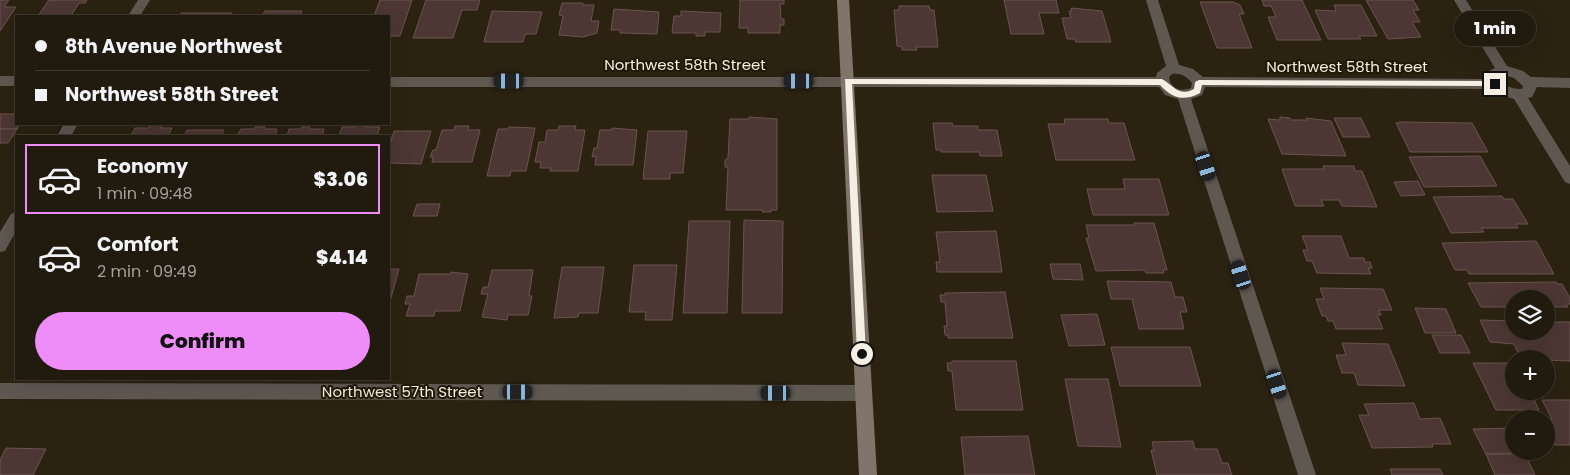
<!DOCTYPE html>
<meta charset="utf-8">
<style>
body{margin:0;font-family:Poppins,sans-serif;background:#292317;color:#f1f3f6;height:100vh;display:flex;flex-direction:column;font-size:19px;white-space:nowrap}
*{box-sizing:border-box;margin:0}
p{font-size:16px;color:#a2a19e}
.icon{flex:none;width:28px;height:28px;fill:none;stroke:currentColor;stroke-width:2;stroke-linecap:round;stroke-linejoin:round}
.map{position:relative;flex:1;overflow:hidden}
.side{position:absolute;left:15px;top:135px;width:375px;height:245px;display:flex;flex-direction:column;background:#211a0e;border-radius:0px;box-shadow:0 5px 20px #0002,0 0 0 1px #3e382e}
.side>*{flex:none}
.hud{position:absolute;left:15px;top:15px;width:375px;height:110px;border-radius:0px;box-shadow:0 5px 20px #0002,0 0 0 1px #3e382e;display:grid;align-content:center;height:110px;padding:0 20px;background:#211a0e}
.tools{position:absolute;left:1505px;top:290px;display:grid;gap:10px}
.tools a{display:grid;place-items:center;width:50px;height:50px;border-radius:50%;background:#211a0e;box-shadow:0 5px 20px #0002,0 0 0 1px #3e382e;font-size:25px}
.end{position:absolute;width:22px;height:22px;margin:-11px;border:6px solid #f4eee3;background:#111;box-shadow:0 0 0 2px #111}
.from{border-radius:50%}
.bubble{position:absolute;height:35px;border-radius:18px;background:#211a0e;box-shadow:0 5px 20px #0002,0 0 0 1px #3e382e;font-size:16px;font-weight:800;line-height:35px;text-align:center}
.car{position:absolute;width:15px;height:30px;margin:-15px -8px;border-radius:6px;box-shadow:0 0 4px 1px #0007;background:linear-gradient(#222 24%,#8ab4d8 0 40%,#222 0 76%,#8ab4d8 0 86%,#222 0)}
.hud b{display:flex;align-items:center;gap:18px;height:48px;font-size:19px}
.hud b+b{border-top:1px solid #3e382e}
.hud i{width:12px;height:12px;background:#f1f3f6}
ul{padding:9px 0 0;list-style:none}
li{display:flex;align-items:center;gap:15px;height:70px;margin:0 10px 8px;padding:0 10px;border:2px solid transparent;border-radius:0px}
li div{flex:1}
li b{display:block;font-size:19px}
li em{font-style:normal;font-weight:800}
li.selected{border-color:#ee8cf8}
li>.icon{width:45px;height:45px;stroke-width:1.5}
.button{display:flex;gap:10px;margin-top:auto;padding:10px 20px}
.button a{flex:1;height:58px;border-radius:30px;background:#ee8cf8;color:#111;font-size:20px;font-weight:800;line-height:58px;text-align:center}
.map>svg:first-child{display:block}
</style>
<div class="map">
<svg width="1570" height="475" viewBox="0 0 1570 475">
<rect width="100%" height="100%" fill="#2c2212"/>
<!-- building -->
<g fill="#4c3734" stroke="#6a534f">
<path d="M0 0H9L4 7H16L0 31Z"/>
<path d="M54 0H87L85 3H79L71 16H38L48 1Z"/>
<path d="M380 0H412L400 36H389V16H374Z"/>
<path d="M426 0H480L477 10H462L453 38H413Z"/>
<path d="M740 0H784V4H780L781 19H784V25H780V33H748V28H739Z"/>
<path d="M1004 0H1056L1059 13H1039L1044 34H1011Z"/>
<path d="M1262 0H1302L1321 40H1277L1268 17H1276L1271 6H1264Z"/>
<path d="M1366 0H1413L1419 10H1413L1420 22H1412L1421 37 1388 39Z"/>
<path d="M1200 2H1233L1240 5 1244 14H1239L1252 48H1217Z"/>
<path d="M562 3H583V5H594L591 21H599L597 33 583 37 559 35 563 16 559 15Z"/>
<path d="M1334 5H1361L1377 36H1359L1361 39H1328L1315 10 1336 11Z"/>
<path d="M899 6H929L930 10H934L938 47H916L917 50H902V47L897 46 894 10H899Z"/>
<path d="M1071 8 1102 11 1111 42H1076L1075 39H1067L1062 18H1071L1069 11H1072Z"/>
<path d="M614 9 659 12 657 34 620 33V30H611Z"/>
<path d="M265 11H302L300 16H262Z"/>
<path d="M492 11 542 12 536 34H525L523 42H484Z"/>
<path d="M681 11 721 13 720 32H705V36H696V33H672L674 16H681Z"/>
<path d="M181 13H232L231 16H180Z"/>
<path d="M0 114H16V124H20L17 129H0Z"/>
<path d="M749 117 777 119V210H771V212H762V210H726L728 167H725V160L728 158 730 119H749Z"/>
<path d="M1280 117 1290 118 1291 120H1307L1306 118 1331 121 1346 156 1282 154 1268 119 1280 120Z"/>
<path d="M1334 118H1361L1370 137H1343Z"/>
<path d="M1064 119H1108L1109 123H1124L1135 160H1056L1048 124H1065Z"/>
<path d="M1402 122 1472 123 1488 152H1410L1396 123Z"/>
<path d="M933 123H952L953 126H978V130H997L1002 156H980L979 152H941V150H936Z"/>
<path d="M356 124H368L366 127H380L377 136H339L342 127H355Z"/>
<path d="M150 125H163L161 128H172L168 136H131L135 128H149Z"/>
<path d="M455 126H469L468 130H480L472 162H432L433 157H430L433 150H436L442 130H454Z"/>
<path d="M559 126H576L575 130H585L578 171H550L551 168H540L541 162H535L539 142H545L547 130H558Z"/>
<path d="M255 127H265L264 129H277L275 136H237L241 129H254Z"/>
<path d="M302 127H310L309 129H324L322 136H287L289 129H301Z"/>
<path d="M509 127 535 128 526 171H511L510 176H487L498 129H508Z"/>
<path d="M612 128 637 130 633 165H595L596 156 592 157 594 148H597L600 130H612Z"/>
<path d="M0 129H17L8 143H0Z"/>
<path d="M187 130H224L221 136H184Z"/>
<path d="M394 131H431L421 164 389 163V148Z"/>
<path d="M648 131H687L683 173H670V179H643Z"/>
<path d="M1480 156 1497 186 1424 187 1409 157Z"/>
<path d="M1323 166H1354L1355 171H1362L1377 207 1342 206 1339 200H1321L1324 206H1295L1282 169H1324Z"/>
<path d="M932 175H986L993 211 937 212Z"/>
<path d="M1123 179H1159L1169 215H1093L1087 189H1125Z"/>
<path d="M1418 181 1425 195 1401 196 1394 182Z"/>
<path d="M1502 196 1504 199H1513L1528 224H1516L1518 228H1481L1484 232 1451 233 1433 197Z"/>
<path d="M417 204H440L437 216H413Z"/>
<path d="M744 220 783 221 782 313H742Z"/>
<path d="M689 221H730L727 313H683Z"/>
<path d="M1134 223H1154L1167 270H1163L1164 273H1146L1145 270 1096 271 1086 238H1089L1086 225H1134Z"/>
<path d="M996 231 1002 272H937L936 262H940L936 232Z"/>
<path d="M1302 236H1341L1349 258H1364L1365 262H1370L1372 268H1368L1371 274 1317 273 1312 261H1307L1303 250H1308Z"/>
<path d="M1536 241 1554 274H1469L1467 270H1455L1442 243Z"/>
<path d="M1050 264H1080L1083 280 1053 279Z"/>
<path d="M634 265H677L672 320H645L646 312H629Z"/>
<path d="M562 267H604L598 313H579L578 317 554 318Z"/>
<path d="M389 269H399L389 305Z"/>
<path d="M492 270H533L529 296H532L528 315H508L507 320 482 317 488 294H481L483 287H488Z"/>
<path d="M451 272 468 274 460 311H435L434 316H406L410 304H405L407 296H414L419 274H450Z"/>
<path d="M1107 281 1171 282 1175 297H1183L1187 312H1180L1184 329H1139L1132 299H1111Z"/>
<path d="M1556 282 1557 284H1562L1570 298V304H1566L1568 307H1546V299H1514V307H1481L1468 283Z"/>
<path d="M1320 288 1383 289 1392 310H1379L1381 315H1377L1383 329H1336L1333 321H1328L1326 316H1322L1316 299H1324Z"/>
<path d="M1005 292 1013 338H948V335H945L944 326H947L945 302H941L940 295H945V293Z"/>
<path d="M1415 308 1446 309 1456 333H1425Z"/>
<path d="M1097 314 1105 345 1069 346 1061 315Z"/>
<path d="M1480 320 1514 321V331H1546V322H1570V361L1521 359 1514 344 1490 342Z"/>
<path d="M1432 335H1461L1470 353H1440Z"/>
<path d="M1342 343 1388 344 1405 386 1358 385 1354 373H1342L1336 355H1346Z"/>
<path d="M1111 347H1190L1201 386H1120Z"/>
<path d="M952 361H1016L1023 410H956L952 371H948L947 363H952Z"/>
<path d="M1473 363H1514V391H1530L1539 410H1496Z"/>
<path d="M1065 379H1108L1121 447 1078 446Z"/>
<path d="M1542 400H1570V445H1555L1546 427V419H1552Z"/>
<path d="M1414 403 1420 419 1440 418 1451 444H1432L1433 447 1372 448 1359 415H1369L1364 404Z"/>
<path d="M1513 428 1514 451H1524L1525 453 1486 454 1473 429Z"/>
<path d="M1028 436 1035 475H965L961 437Z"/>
<path d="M1193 441 1195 449H1217L1222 463H1228L1232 475H1157L1151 450H1154L1152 442Z"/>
<path d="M6 448 46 449 33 475H0V460Z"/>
<path d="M1486 454H1525L1535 475H1495Z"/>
<path d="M1390 469H1440L1443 475H1392Z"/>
</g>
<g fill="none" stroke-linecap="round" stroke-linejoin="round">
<!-- street -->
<g fill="#5f5851" fill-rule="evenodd">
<path d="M138 0H150L140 16H128Z"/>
<path d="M1146 0H1158L1179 65 1193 69 1203 77 1486 79 1489 71 1495 68 1454 0H1466L1507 66 1523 71 1531 77 1570 78V88L1537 87 1532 97 1528 98 1570 166V184L1565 182 1514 99 1501 95 1492 89 1205 87 1202 95 1191 99 1316 475H1298L1178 99 1165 95 1159 87H389V77H1156L1157 73 1166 66ZM1172 74C1181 73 1186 76 1192 83L1191 88C1181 92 1170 89 1169 77ZM1504 75 1514 78 1523 86 1522 89C1512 89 1504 87 1499 77Z"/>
<rect x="0" y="76" width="16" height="10"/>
<path d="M64 124H78L71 136H57Z"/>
<path d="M16 212V231L5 251 0 252V232L11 214Z"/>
<path d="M0 383 864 385 870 387 872 393 870 399 864 401 0 399Z"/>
</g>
<!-- secondary -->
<path fill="#81756b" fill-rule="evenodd" d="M837 0H849L877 475H859Z"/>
</g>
<!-- route -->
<path fill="#f4eee3" d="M845 79H1162C1174 86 1179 97 1194 89L1195 82 1199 80 1495 81 1499 84 1495 86 1202 85 1200 93C1183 102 1172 98 1160 85L852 84 866 354 862 358 857 354Z"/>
<g text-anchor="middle" stroke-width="4" stroke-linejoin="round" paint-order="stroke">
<!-- street labels -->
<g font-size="15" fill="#f4eee3" stroke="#221808">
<text x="685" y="70">Northwest 58th Street</text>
<text x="1347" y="72">Northwest 58th Street</text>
<text x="402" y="397">Northwest 57th Street</text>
</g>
</g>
</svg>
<div class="tools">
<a><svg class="icon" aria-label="layers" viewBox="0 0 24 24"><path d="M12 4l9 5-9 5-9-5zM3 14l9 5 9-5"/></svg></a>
<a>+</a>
<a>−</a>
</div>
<i class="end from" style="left:862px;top:354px"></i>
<i class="end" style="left:1495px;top:84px"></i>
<div class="bubble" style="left:1454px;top:11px;width:82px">1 min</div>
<i class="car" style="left:509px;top:81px;rotate:270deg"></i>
<i class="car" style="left:799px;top:81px;rotate:270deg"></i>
<i class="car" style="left:1206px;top:166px;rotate:162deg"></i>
<i class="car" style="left:1241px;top:275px;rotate:342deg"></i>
<i class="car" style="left:1277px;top:384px;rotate:162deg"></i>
<i class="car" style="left:518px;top:392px;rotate:90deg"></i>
<i class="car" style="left:776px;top:393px;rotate:270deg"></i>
<div class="hud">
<b><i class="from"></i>8th Avenue Northwest</b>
<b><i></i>Northwest 58th Street</b>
</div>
<section class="side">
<ul>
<li class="selected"><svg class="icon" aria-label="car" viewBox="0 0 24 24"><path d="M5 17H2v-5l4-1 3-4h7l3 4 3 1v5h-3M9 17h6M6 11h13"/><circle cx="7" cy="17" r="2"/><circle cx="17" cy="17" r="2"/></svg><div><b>Economy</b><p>1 min · 09:48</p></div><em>$3.06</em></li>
<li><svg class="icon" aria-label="car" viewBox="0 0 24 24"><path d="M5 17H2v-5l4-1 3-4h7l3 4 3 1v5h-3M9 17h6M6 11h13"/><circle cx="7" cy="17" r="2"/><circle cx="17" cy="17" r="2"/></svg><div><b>Comfort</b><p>2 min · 09:49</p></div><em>$4.14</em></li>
</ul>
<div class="button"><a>Confirm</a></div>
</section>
</div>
